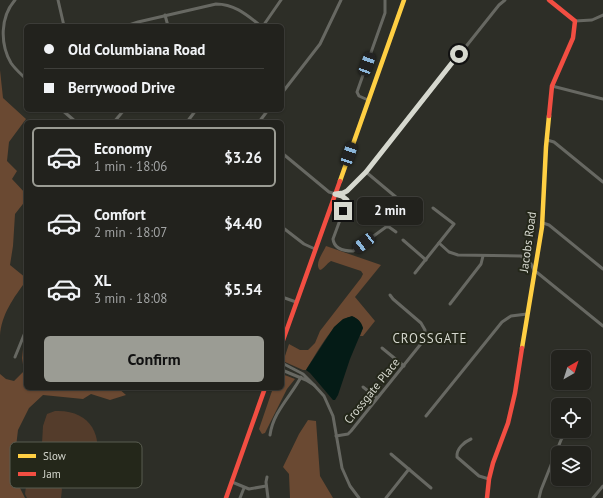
<!DOCTYPE html>
<meta charset="utf-8">
<style>
body{margin:0;font-family:"PT Sans",sans-serif;background:#2e2f2a;color:#f1f3f6;height:100vh;display:flex;flex-direction:column;font-size:15px;white-space:nowrap}
*{box-sizing:border-box;margin:0}
p{font-size:13px;color:#a2a4a4}
.icon{flex:none;width:22px;height:22px;fill:none;stroke:currentColor;stroke-width:2;stroke-linecap:round;stroke-linejoin:round}
.map{position:relative;flex:1;overflow:hidden}
.sheet{position:absolute;left:24px;top:120px;width:260px;height:270px;display:flex;flex-direction:column;background:#22221d;border-radius:6px;box-shadow:0 1px 3px #0004,0 0 0 1px #3f3f3b}
.sheet>*{flex:none}
.top-card{position:absolute;left:24px;top:24px;width:260px;height:88px;border-radius:6px;box-shadow:0 1px 3px #0004,0 0 0 1px #3f3f3b;display:grid;align-content:center;height:88px;padding:0 20px;background:#22221d}
.needle{width:26px;rotate:39deg}
.tools{position:absolute;left:551px;top:350px;display:grid;gap:8px}
.tools a{display:grid;place-items:center;width:40px;height:40px;border-radius:6px;background:#22221d;box-shadow:0 1px 3px #0004,0 0 0 1px #3f3f3b;font-size:20px}
.end{position:absolute;width:18px;height:18px;margin:-9px;border:5px solid #d6d8cf;background:#111;box-shadow:0 0 0 2px #111}
.from{border-radius:50%}
.bubble{position:absolute;height:28px;border-radius:6px;background:#22221d;box-shadow:0 1px 3px #0004,0 0 0 1px #3f3f3b;font-size:13px;font-weight:600;line-height:28px;text-align:center}
.car{position:absolute;width:12px;height:24px;margin:-12px -6px;border-radius:5px;box-shadow:0 0 3px 1px #0007;background:linear-gradient(#222 24%,#8ab4d8 0 40%,#222 0 76%,#8ab4d8 0 86%,#222 0)}
.top-card b{display:flex;align-items:center;gap:14px;height:38px;font-size:15px}
.top-card b+b{border-top:1px solid #3f3f3b}
.top-card i{width:10px;height:10px;background:#f1f3f6}
ul{padding:7px 0 0;list-style:none}
li{display:flex;align-items:center;gap:12px;height:60px;margin:0 8px 6px;padding:0 12px;border:2px solid transparent;border-radius:6px}
li div{flex:1}
li b{display:block;font-size:15px}
li em{font-style:normal;font-weight:600}
li.current{border-color:#9b9c94}
li>.icon{width:36px;height:36px;stroke-width:1.5}
.button{display:flex;gap:8px;margin-top:auto;padding:8px 20px}
.button a{flex:1;height:46px;border-radius:6px;background:#9b9c94;color:#111;font-size:16px;font-weight:600;line-height:46px;text-align:center}
.map>svg:first-child{display:block}
</style>
<div class="map">
<svg width="603" height="498" viewBox="0 0 603 498">
<rect width="100%" height="100%" fill="#2d2e27"/>
<!-- green -->
<g fill="#543c2b">
<path d="M55 411C89 409 105 435 94 466L83 468 45 466 41 461 43 426 47 414Z"/>
<path d="M40 485 60 486 62 489 61 498H27L25 494 26 486Z"/>
</g>
<!-- forest -->
<g fill="#6a4932">
<path d="M0 70 3 98 26 119 9 142 7 161 17 171 12 179 26 194V200L15 214 13 246 10 265 26 278V281C14 297 1 315 0 336Z"/>
<path d="M326 246 381 265 355 297 375 321 363 336H360L363 328C362 326 360 322 358 320 342 303 313 360 306 370H303L285 362 284 359 289 344 300 350H308L315 343 320 331 361 278 363 274 361 271 331 261C326 264 324 269 320 270 314 264 323 253 326 246Z"/>
<path d="M23 349H26V388H118L126 395 110 400 91 394 83 399 43 395 29 408 18 430 15 455 18 484 25 498H0V374L6 379 14 381 24 371 22 358Z"/>
<path d="M282 374 295 379 287 389 265 433 262 434 259 429 273 388H282Z"/>
<path d="M308 420 316 421 320 476 333 498H290L289 474 283 467 299 434Z"/>
</g>
<!-- water -->
<path fill="#041b16" d="M352 316C358 319 361 321 363 328L350 359 338 395 335 400H333L310 373 306 370 334 327 343 319Z"/>
<g fill="none" stroke-linecap="round" stroke-linejoin="round">
<!-- street -->
<g stroke="#676862" stroke-width="3">
<path d="M15 0C0 17 0 44 11 63 15 69 21 74 26 79"/>
<path d="M58 0 64 26"/>
<path d="M165 15 168 26"/>
<path d="M575 21 592 20 603 15"/>
<path d="M126 26 138 22 216 4C235 4 247 15 261 26"/>
<path d="M263 26 281 0"/>
<path d="M552 86 603 99"/>
<path d="M282 93 320 44 341 0"/>
<path d="M368 100 359 96 357 92 385 13V0"/>
<path d="M62 110 76 122"/>
<path d="M114 122 124 110"/>
<path d="M187 122 196 110"/>
<path d="M259 122 268 110"/>
<path d="M547 140 554 142 603 182"/>
<path d="M282 153 329 192 342 196 347 201 333 239C334 249 345 251 353 251L386 227H389L396 232"/>
<path d="M366 172 409 208 413 215"/>
<path d="M335 194 343 193 347 191 366 172 499 5 505 0"/>
<path d="M543 223 549 225 603 269"/>
<path d="M282 227 304 244 315 249"/>
<path d="M403 240 426 260"/>
<path d="M439 243 449 252 458 255 521 256 531 264 534 270 603 326"/>
<path d="M415 273 454 224 433 208"/>
<path d="M282 297 296 302"/>
<path d="M450 304 481 264 483 256"/>
<path d="M382 348 404 366"/>
<path d="M15 357 26 330"/>
<path d="M282 363 303 374 314 385 306 380 282 370"/>
<path d="M314 385 324 396 333 416 342 468 350 486 359 498"/>
<path d="M363 387 377 398"/>
<path d="M577 405 578 401"/>
<path d="M426 416 502 322 511 316 527 314"/>
<path d="M270 435C273 412 291 396 301 377"/>
<path d="M336 436 348 434 351 431 424 340 425 330 421 323 393 299 390 295"/>
<path d="M471 439C464 442 456 449 457 457L479 476 489 479"/>
<path d="M391 454 431 488"/>
<path d="M267 477 266 482 268 498"/>
<path d="M232 482 249 489 266 486"/>
<path d="M240 498 244 488"/>
<path d="M386 498 409 469"/>
<path d="M539 498 541 490 561 440 566 431"/>
<path d="M593 498 603 486"/>
</g>
<!-- slow -->
<g stroke="#ffcf43" stroke-width="4.5">
<path d="M340 181 404 0"/>
<path d="M522 348 542 227 546 147 549 116"/>
</g>
<!-- jam -->
<g stroke="#f24e42" stroke-width="4.5">
<path d="M549 0 575 21 573 38 552 86 549 116"/>
<path d="M282 343 340 181"/>
<path d="M226 498 265 388"/>
<path d="M487 498 489 479 493 463 508 423 515 393 522 348"/>
</g>
</g>
<g fill="none" stroke-linecap="round" stroke-linejoin="round">
<!-- route -->
<path stroke="#d6d8cf" stroke-width="5" d="M343 211 347 200 342 196 335 194 343 193 347 191 366 172 459 54"/>
</g>
<g text-anchor="middle" stroke-width="4" stroke-linejoin="round" paint-order="stroke">
<!-- street labels -->
<g font-size="12" fill="#d6d8cf" stroke="#24271a">
<text transform="translate(528 242) rotate(-82)" y="4">Jacobs Road</text>
<text transform="translate(372 391) rotate(-51)" y="4">Crossgate Place</text>
</g>
<!-- neighbourhood labels -->
<g font-size="13" letter-spacing="1" fill="#d6d8cf" stroke="#24271a">
<text x="430" y="343">CROSSGATE</text>
</g>
</g>
<!-- legend -->
<rect x="10" y="442" width="132" height="46" rx="6" fill="#24271a" stroke="#595c50" stroke-width="1"/>
<rect x="18" y="454" width="18" height="4" fill="#ffcf43"/>
<rect x="18" y="472" width="18" height="4" fill="#f24e42"/>
<g font-size="11" fill="#d6d8cf">
<text x="43" y="460">Slow</text>
<text x="43" y="478">Jam</text>
</g>
</svg>
<div class="tools">
<a><svg class="needle" viewBox="-14 -14 28 28"><path d="M0-13l5 13h-10z" fill="#e53935"/><path d="M0 13l5-13h-10z" fill="#a2a4a4"/></svg></a>
<a><svg class="icon" aria-label="locate" viewBox="0 0 24 24"><circle cx="12" cy="12" r="6"/><path d="M12 2v4M12 18v4M2 12h4M18 12h4"/></svg></a>
<a><svg class="icon" aria-label="layers" viewBox="0 0 24 24"><path d="M12 4l9 5-9 5-9-5zM3 14l9 5 9-5"/></svg></a>
</div>
<i class="end from" style="left:459px;top:54px"></i>
<i class="end" style="left:343px;top:211px"></i>
<div class="bubble" style="left:357px;top:197px;width:66px">2 min</div>
<i class="car" style="left:367px;top:64px;rotate:20deg"></i>
<i class="car" style="left:349px;top:154px;rotate:19deg"></i>
<i class="car" style="left:364px;top:243px;rotate:232deg"></i>
<div class="top-card">
<b><i class="from"></i>Old Columbiana Road</b>
<b><i></i>Berrywood Drive</b>
</div>
<section class="sheet">
<ul>
<li class="current"><svg class="icon" aria-label="car" viewBox="0 0 24 24"><path d="M5 17H2v-5l4-1 3-4h7l3 4 3 1v5h-3M9 17h6M6 11h13"/><circle cx="7" cy="17" r="2"/><circle cx="17" cy="17" r="2"/></svg><div><b>Economy</b><p>1 min · 18:06</p></div><em>$3.26</em></li>
<li><svg class="icon" aria-label="car" viewBox="0 0 24 24"><path d="M5 17H2v-5l4-1 3-4h7l3 4 3 1v5h-3M9 17h6M6 11h13"/><circle cx="7" cy="17" r="2"/><circle cx="17" cy="17" r="2"/></svg><div><b>Comfort</b><p>2 min · 18:07</p></div><em>$4.40</em></li>
<li><svg class="icon" aria-label="car" viewBox="0 0 24 24"><path d="M5 17H2v-5l4-1 3-4h7l3 4 3 1v5h-3M9 17h6M6 11h13"/><circle cx="7" cy="17" r="2"/><circle cx="17" cy="17" r="2"/></svg><div><b>XL</b><p>3 min · 18:08</p></div><em>$5.54</em></li>
</ul>
<div class="button"><a>Confirm</a></div>
</section>
</div>
